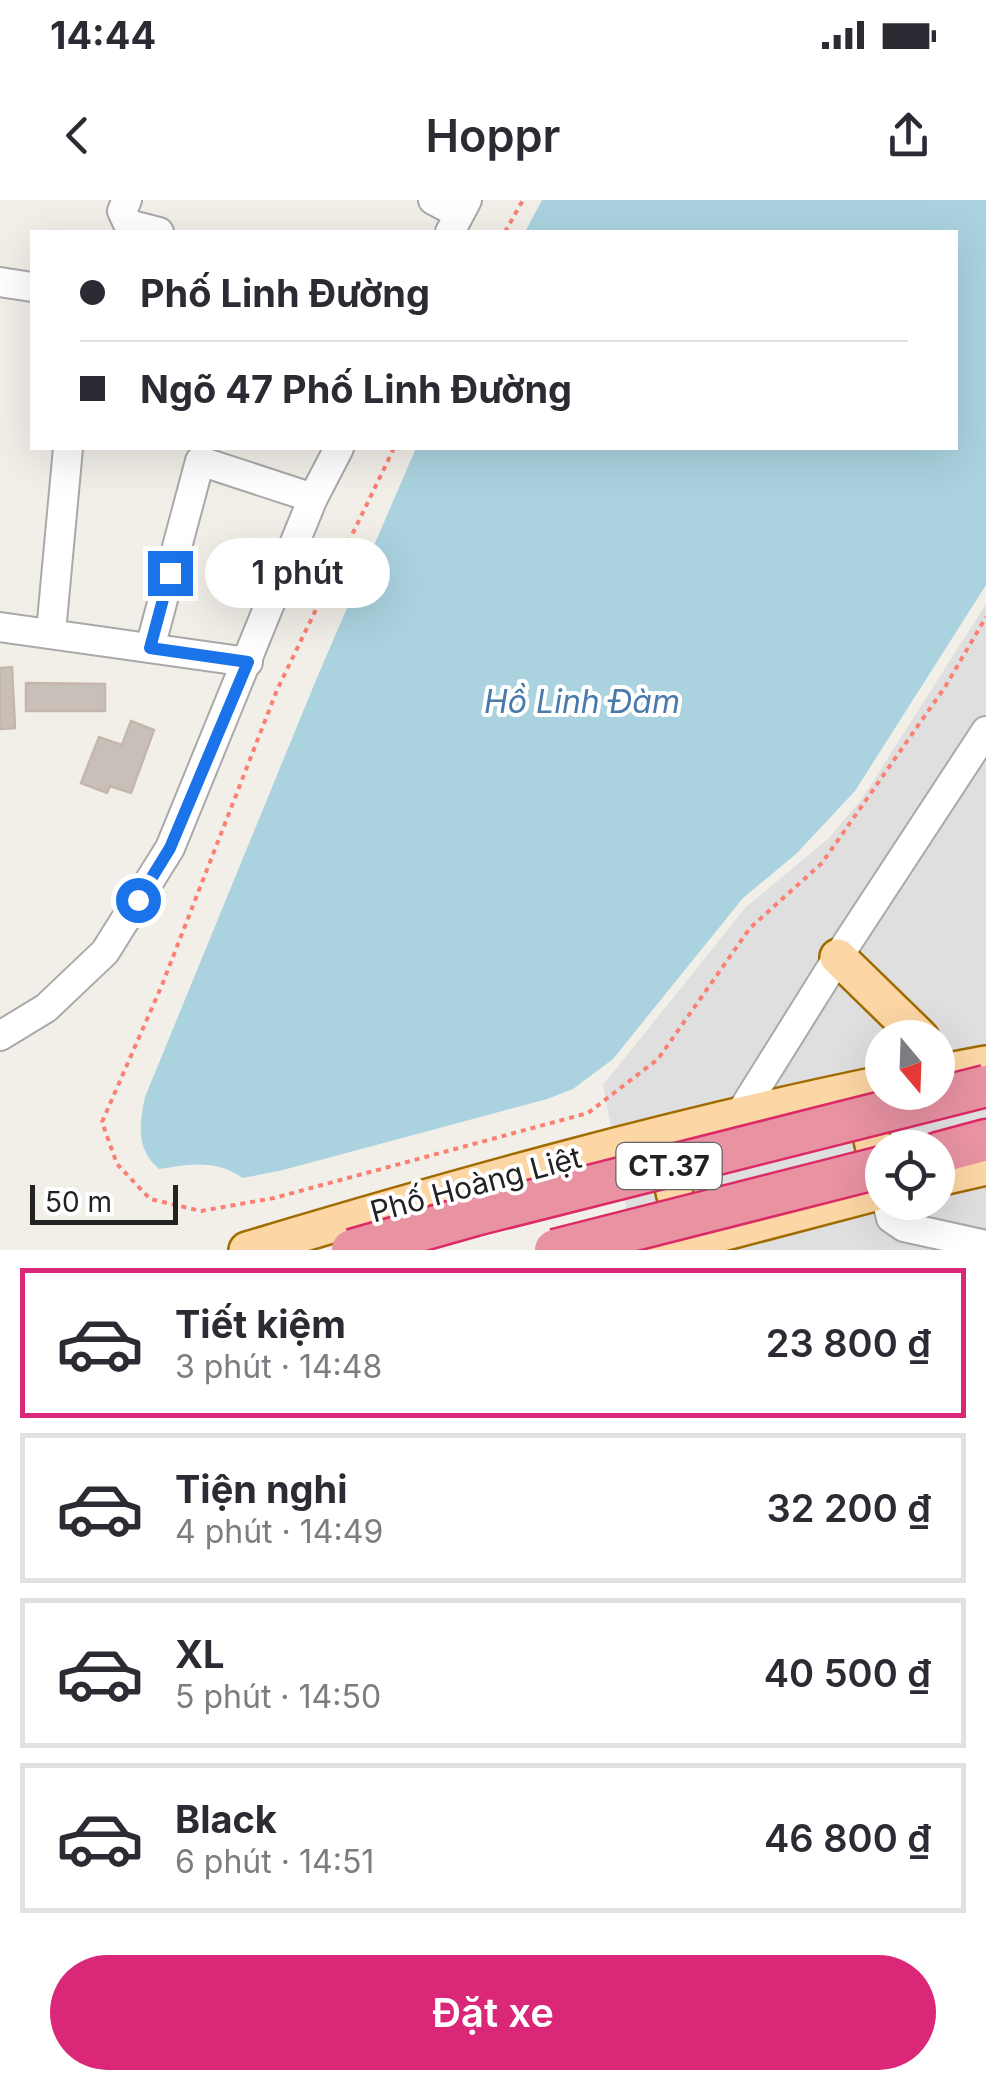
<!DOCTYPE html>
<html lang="vi">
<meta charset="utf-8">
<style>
body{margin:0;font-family:Inter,sans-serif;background:#f7f7f7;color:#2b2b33;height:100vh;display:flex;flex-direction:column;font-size:38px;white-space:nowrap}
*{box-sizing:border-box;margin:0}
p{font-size:32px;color:#7c7c81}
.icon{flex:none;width:55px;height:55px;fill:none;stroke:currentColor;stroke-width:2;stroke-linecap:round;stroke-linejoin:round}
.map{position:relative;height:1050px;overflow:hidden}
.side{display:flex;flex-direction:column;background:#fff;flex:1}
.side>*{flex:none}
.top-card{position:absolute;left:30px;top:30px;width:928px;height:220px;border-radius:0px;box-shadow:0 10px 40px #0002;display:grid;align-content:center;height:220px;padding:0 50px;background:#fff}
.needle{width:65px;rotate:161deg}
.tools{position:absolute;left:865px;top:820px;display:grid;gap:20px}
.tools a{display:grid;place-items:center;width:90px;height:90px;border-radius:50%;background:#fff;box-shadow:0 10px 40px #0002;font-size:50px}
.scale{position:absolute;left:30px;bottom:25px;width:148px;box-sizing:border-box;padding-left:10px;border:5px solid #222;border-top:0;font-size:28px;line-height:35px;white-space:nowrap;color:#222;-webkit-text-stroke:8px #fff;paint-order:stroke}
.end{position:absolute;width:45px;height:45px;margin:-22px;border:12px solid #1a73e8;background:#fff;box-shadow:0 0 0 5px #fff}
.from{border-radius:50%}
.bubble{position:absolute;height:70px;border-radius:35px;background:#fff;box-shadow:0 10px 40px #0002;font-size:32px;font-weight:600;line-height:70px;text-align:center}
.top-card b{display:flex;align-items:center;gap:35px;height:95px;font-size:38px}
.top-card b+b{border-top:2px solid #e1e1e2}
.top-card i{width:25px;height:25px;background:#2b2b33}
ul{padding:18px 0 0;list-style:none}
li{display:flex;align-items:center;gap:30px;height:150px;margin:0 20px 15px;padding:0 30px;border:5px solid #e1e1e2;border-radius:0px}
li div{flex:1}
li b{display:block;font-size:38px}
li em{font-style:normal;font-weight:600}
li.on{border-color:#db2777}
li>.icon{width:90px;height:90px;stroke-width:1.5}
.primary-button{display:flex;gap:20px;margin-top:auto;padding:20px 50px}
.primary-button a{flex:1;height:115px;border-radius:60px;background:#db2777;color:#fff;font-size:40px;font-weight:600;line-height:115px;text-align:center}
.status{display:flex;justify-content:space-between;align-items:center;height:70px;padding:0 50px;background:#fff;direction:ltr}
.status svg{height:28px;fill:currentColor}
header{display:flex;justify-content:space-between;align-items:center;height:130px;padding:0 50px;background:#fff;font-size:45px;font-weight:600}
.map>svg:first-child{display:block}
</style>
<div class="status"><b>14:44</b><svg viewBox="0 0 49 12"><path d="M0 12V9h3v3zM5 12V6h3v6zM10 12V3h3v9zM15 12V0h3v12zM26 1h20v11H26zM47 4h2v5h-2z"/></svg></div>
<header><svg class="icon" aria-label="back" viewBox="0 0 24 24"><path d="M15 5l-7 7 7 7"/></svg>Hoppr<svg class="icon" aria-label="share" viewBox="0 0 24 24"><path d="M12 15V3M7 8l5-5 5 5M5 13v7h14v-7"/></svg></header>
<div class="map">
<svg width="986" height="1050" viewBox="0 0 986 1050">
<rect width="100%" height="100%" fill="#f2efe9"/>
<!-- residential -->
<path fill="#e0dfdf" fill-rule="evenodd" d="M986 404V1050H634L603 885 746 707 828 639 861 600ZM882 838H938V892H882ZM882 948H938V1002H882Z"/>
<!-- water -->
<path fill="#aad3df" d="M542 0H986V385L855 591 796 654 743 698 613 859 573 889 547 899 283 970 243 978C215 959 192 964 159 969 136 950 139 924 145 897L316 480 416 248H955V32H525Z"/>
<!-- building -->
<g fill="#c7bfb8" stroke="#c4b6ab" stroke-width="2.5">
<path d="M12 467 15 528 0 529V468Z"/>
<path d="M26 483 105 484V511H26Z"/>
<path d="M131 521 154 530 131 593 110 586 107 593 81 583 99 537 122 545Z"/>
</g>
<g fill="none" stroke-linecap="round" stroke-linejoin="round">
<!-- minor casing -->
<g stroke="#a9a9a9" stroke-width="32">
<g id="minor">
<path d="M127 0 122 11 128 24 159 32"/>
<path d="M433 0 459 14"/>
<path d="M450 32 467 0"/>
<path d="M0 82 32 87"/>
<path d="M0 427 248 462"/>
<path d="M51 432 68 248"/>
<path d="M150 448 200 261 313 298"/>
<path d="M0 836 46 808 105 752 170 648 313 298 339 248"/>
<path d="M740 914 838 757 986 531"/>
<path d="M887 1002 891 1018 904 1027 986 1045"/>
</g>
</g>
<!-- major casing -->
<g stroke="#a06b00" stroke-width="40">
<g id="major">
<path d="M838 757 921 838"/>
<path d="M938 873 986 864"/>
<path d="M861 889 882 986"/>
<path d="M680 941C663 970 672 1021 709 1030"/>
<path d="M938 978 986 967"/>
<path d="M247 1050C457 987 668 928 882 884"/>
<path d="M657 1050 882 991"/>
</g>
</g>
<!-- highway casing -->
<g stroke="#dc2a67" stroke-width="45">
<path id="highway" d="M938 953 986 940"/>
</g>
<!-- path -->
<g stroke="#fa8072" stroke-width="4" stroke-dasharray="5 5" stroke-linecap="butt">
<path d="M505 32 523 0"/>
<path d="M394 248 277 490 162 785 102 922 117 964 150 999 201 1011 274 998 588 913 658 859 750 728 822 663 945 487 986 417"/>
</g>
<!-- minor -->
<use href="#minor" stroke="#fff" stroke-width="28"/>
<!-- major -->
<use href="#major" stroke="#fcd6a4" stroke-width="35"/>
<!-- highway -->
<use href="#highway" stroke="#e892a2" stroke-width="40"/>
<!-- highway-bridge casing -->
<g stroke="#dc2a67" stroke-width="45" stroke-linecap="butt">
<g id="highway-bridge">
<path d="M352 1050 475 1015 986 886"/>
<path d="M555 1050 882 967"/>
</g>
</g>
<!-- highway-bridge -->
<use href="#highway-bridge" stroke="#e892a2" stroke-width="40"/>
</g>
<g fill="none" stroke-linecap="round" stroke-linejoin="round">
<!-- route -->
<path stroke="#1a73e8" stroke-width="12" d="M138 700 170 648 248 462 150 448 170 373"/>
</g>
<g text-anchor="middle" stroke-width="8" stroke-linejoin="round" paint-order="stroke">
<!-- shield labels -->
<rect fill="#fff" stroke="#646464" stroke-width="2.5" x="616.5" y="943" width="105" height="46" rx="8"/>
<g font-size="28" font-weight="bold" fill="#222">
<text x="669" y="976">CT.37</text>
</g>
<!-- street labels -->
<g font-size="30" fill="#222" stroke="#fff">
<text transform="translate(476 985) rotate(-15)" y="10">Phố Hoàng Liệt</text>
</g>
<!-- water labels -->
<g font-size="32" font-style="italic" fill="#4a7aab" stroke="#fff">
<text x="582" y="513">Hồ Linh Đàm</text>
</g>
</g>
</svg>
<div class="tools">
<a><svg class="needle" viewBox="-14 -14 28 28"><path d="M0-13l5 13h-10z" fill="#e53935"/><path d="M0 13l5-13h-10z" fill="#7c7c81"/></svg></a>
<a><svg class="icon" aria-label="locate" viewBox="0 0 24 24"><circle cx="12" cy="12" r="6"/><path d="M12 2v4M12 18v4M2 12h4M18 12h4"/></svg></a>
</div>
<div class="scale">50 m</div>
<i class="end from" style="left:138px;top:700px"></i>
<i class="end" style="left:170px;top:373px"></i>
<div class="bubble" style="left:205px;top:338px;width:185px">1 phút</div>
<div class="top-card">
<b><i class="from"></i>Phố Linh Đường</b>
<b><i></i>Ngõ 47 Phố Linh Đường</b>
</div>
</div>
<section class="side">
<ul>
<li class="on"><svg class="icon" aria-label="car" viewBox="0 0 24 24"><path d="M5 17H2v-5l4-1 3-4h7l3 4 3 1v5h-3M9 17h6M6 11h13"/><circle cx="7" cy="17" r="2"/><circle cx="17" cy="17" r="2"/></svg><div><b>Tiết kiệm</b><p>3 phút · 14:48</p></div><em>23 800 ₫</em></li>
<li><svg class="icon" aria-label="car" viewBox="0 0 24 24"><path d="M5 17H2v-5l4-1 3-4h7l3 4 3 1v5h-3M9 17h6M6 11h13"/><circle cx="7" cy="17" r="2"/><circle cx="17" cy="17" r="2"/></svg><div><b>Tiện nghi</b><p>4 phút · 14:49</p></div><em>32 200 ₫</em></li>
<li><svg class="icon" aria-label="car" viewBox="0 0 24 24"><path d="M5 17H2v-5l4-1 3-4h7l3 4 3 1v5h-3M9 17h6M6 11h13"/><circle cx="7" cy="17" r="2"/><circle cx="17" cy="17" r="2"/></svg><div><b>XL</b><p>5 phút · 14:50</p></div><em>40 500 ₫</em></li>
<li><svg class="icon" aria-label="car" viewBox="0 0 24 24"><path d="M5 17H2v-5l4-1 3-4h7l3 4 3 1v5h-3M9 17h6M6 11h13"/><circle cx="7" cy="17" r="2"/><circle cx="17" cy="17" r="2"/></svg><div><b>Black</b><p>6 phút · 14:51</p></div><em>46 800 ₫</em></li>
</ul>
<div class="primary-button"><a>Đặt xe</a></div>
</section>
